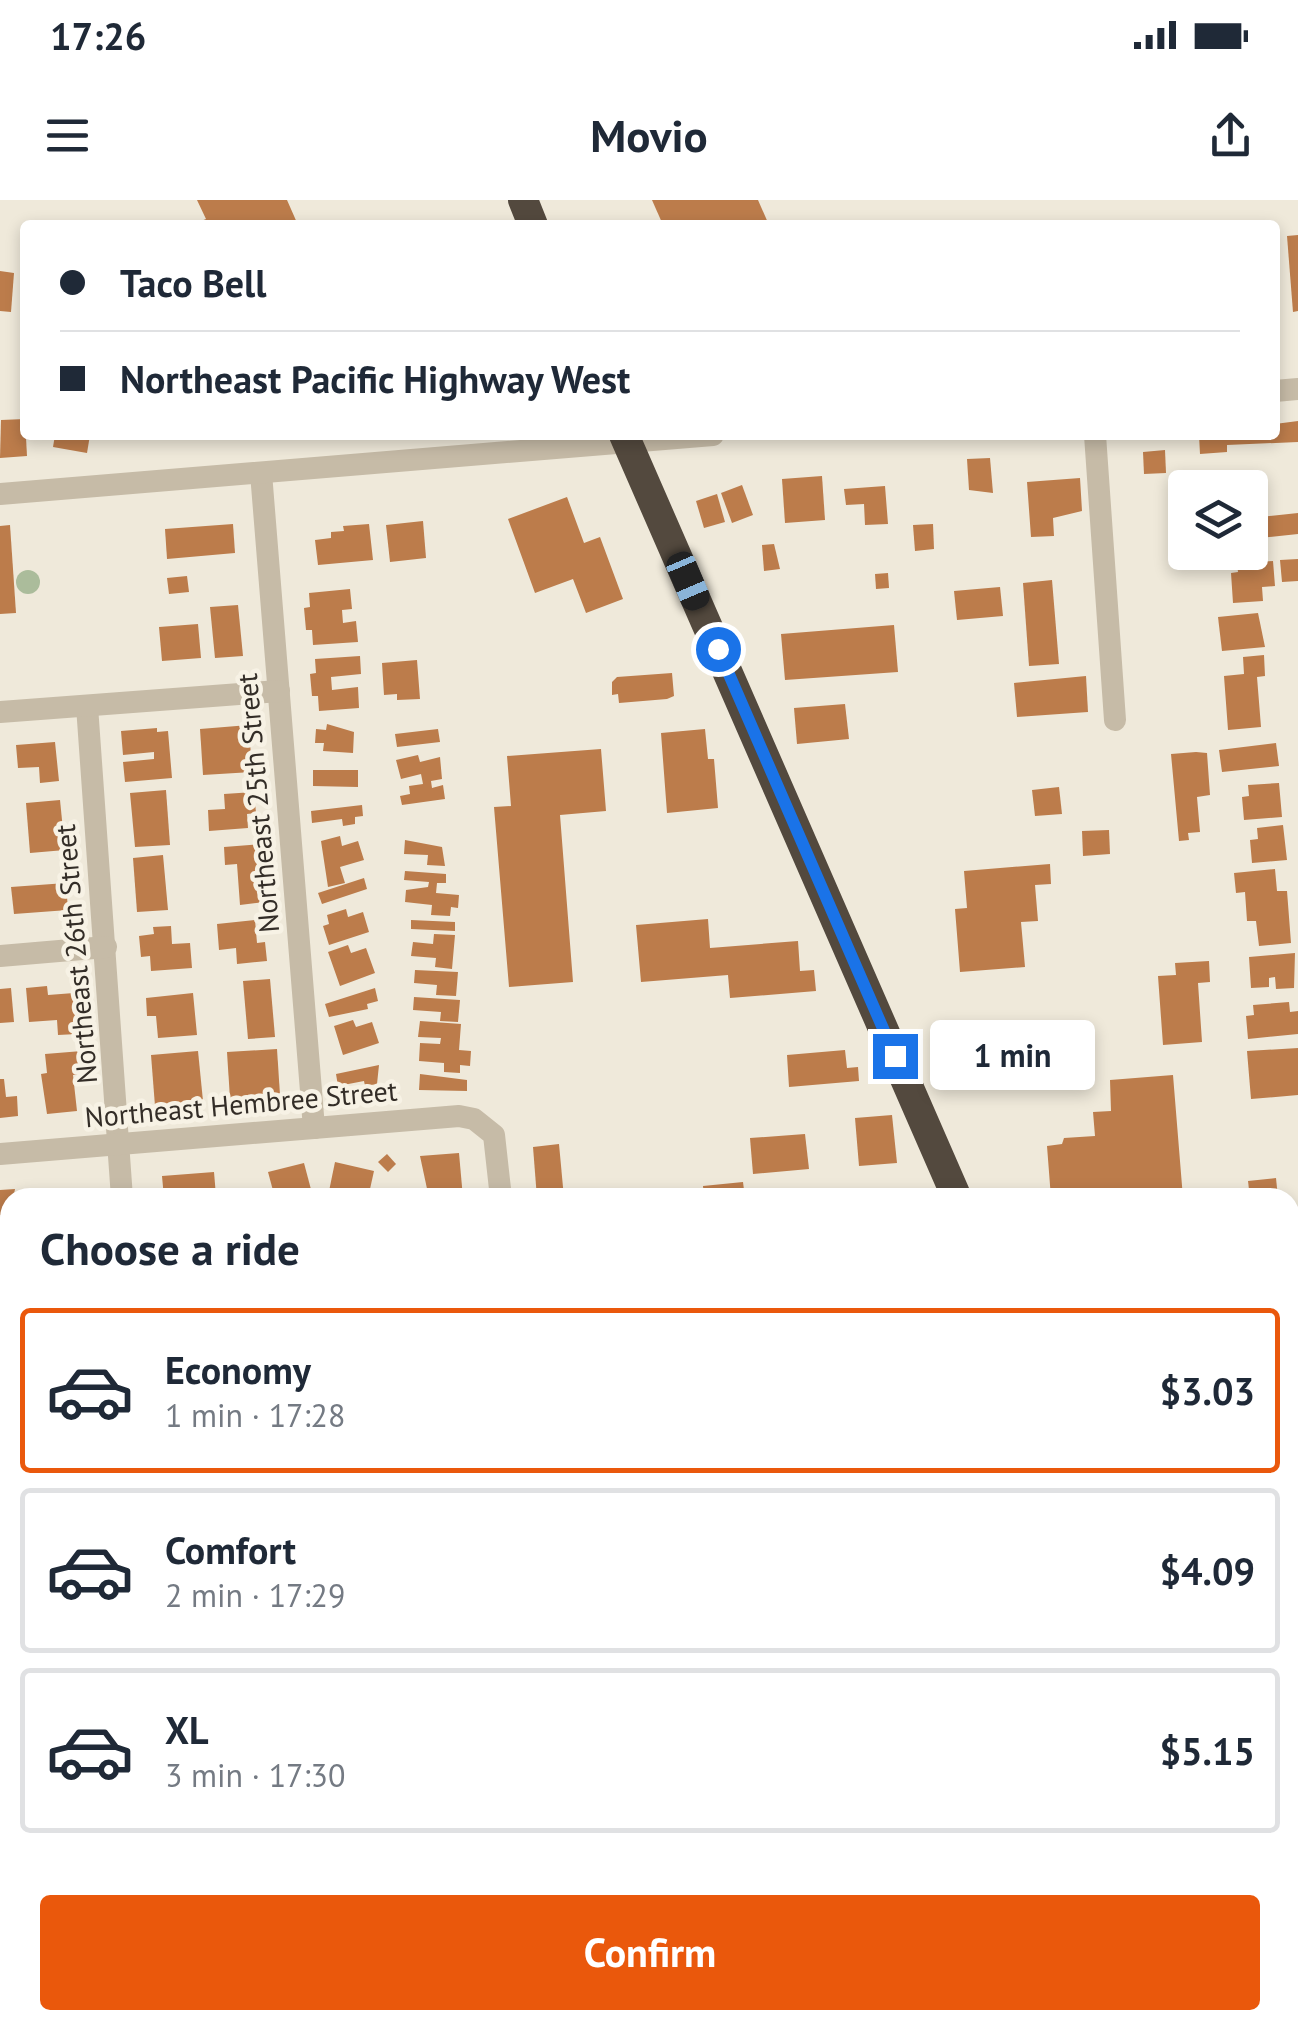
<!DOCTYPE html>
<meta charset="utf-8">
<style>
body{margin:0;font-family:"PT Sans",sans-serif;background:#f2f2f3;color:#1f2937;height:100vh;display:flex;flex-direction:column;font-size:38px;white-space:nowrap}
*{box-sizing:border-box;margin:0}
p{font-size:32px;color:#747a83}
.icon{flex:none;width:55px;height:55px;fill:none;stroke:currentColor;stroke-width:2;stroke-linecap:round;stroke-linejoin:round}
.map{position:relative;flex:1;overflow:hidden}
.sheet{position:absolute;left:0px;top:988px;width:1300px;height:842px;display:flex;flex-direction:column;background:#fff;border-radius:30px 30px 0 0;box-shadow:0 5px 15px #0003}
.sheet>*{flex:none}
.banner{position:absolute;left:20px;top:20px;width:1260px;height:220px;border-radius:10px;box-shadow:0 5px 15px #0003;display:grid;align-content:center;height:220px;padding:0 40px;background:#fff}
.tools{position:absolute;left:1168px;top:270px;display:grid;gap:20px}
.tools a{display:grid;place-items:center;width:100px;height:100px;border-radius:10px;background:#fff;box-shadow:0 5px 15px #0003;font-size:50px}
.end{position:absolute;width:45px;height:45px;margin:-22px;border:12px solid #1a73e8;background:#fff;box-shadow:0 0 0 5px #fff}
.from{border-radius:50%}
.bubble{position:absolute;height:70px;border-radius:10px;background:#fff;box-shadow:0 5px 15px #0003;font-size:32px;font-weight:700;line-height:70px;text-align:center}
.car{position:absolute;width:30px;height:60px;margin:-30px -15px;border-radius:12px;box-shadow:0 0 8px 2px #0007;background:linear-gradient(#222 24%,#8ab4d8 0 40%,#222 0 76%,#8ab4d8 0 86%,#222 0)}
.banner b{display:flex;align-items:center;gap:35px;height:95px;font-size:38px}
.banner b+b{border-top:2px solid #e0e1e3}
.banner i{width:25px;height:25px;background:#1f2937}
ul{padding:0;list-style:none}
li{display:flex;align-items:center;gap:30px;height:165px;margin:0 20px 15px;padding:0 20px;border:5px solid #e0e1e3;border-radius:10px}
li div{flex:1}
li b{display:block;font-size:38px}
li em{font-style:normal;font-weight:700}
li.active{border-color:#ea580c}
li>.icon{width:90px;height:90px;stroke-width:1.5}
h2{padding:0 40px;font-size:45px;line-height:120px}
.cta{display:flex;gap:20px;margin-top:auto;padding:20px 40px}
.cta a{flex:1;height:115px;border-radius:10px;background:#ea580c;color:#fff;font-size:40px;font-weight:700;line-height:115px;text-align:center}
.status{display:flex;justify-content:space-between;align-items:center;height:70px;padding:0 50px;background:#fff;direction:ltr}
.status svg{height:28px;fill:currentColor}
header{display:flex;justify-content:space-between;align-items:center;height:130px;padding:0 40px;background:#fff;font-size:45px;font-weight:700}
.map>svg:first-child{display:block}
</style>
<div class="status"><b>17:26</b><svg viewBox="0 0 49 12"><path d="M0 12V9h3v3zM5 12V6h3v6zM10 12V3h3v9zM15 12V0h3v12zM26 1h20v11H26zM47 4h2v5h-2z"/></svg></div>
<header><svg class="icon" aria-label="menu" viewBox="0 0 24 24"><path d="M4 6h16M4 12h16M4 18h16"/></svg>Movio<svg class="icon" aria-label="share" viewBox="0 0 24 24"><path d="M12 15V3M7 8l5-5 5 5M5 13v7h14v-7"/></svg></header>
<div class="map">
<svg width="1298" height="1829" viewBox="0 0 1298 1829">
<rect width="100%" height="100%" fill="#efe9da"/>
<!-- green -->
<circle fill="#abbc9b" cx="28" cy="382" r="12"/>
<!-- building -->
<g fill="#bc7c4b">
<path d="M197 0H287L298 25H191L206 19Z"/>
<path d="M652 0H758L769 25H663Z"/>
<path d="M1298 35V111L1293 112 1287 36Z"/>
<path d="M0 71 14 73 11 112 0 111Z"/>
<path d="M25 219 27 256 0 258 1 220Z"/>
<path d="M1298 221V242L1227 245V252L1200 254 1199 235H1275V224Z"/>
<path d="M55 235H90L87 253 53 247Z"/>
<path d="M1165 250 1166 273 1144 274 1143 252Z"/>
<path d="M990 258 993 293 969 290 967 259Z"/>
<path d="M822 276 825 320 785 323 782 279Z"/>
<path d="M1080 278 1082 311 1053 318 1054 336 1031 337 1027 282Z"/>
<path d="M742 285 753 315 732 323 721 293Z"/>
<path d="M885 286 888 324 865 325 864 304 846 305 844 289Z"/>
<path d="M717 294 725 322 704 328 696 301Z"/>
<path d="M567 297 584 343 600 337 623 399 586 413 573 379 535 393 508 319Z"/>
<path d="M1298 313V334L1250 339V318Z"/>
<path d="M423 321 426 358 390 362 386 325Z"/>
<path d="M233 324 235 353 167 359 165 329Z"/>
<path d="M369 324 373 360 318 365 315 340 331 338V332L344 331 343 326Z"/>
<path d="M933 324 934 349 915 351 913 325Z"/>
<path d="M10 325 16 413 0 414V326Z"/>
<path d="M774 344 780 369 764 371 762 345Z"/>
<path d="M1298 359V381L1282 382 1280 360Z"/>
<path d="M1273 361 1275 386 1262 387 1263 401 1233 403 1231 373 1238 372 1237 364Z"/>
<path d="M888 373 889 388 876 389 875 374Z"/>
<path d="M187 376 189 392 169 394 167 378Z"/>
<path d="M1052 380 1059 464 1029 466 1023 383Z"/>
<path d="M1000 387 1003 416 957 420 954 391Z"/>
<path d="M350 389 352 409 342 410 343 423 356 421 358 442 313 445 312 430H306L304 408 310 407 309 393Z"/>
<path d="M238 405 243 456 215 458 210 407Z"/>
<path d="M1258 413 1265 447 1222 451 1218 417Z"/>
<path d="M198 424 201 458 162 461 159 427Z"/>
<path d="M894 425 898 472 785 480 781 434Z"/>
<path d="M1264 455 1265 476 1257 477 1261 527 1228 530 1224 476 1244 474 1243 457Z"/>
<path d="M360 456 361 474 331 477 332 490 358 487 359 508 319 511 318 496H312L310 474 316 473 315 459Z"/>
<path d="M417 460 420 499 397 500V494L384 495 382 463Z"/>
<path d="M672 473 674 496 667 499 619 503 618 494 612 495V482L617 477Z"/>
<path d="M1086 476 1088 512 1017 517 1014 483Z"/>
<path d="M845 504 849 539 797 544 794 508Z"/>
<path d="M327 524 354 532 353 553 323 551 324 543H315L316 529 326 530Z"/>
<path d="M249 525 252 572 203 575 200 529Z"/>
<path d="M157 528V532L168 531 172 578 125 582 123 562 154 559V552L123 555 121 531Z"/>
<path d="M438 529 440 542 397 547 395 534Z"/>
<path d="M705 529 708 559H714L718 608 667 613 661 533Z"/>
<path d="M55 542 59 581 40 583 39 567 18 568 16 545Z"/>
<path d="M1276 543 1279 566 1222 572 1219 550Z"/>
<path d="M601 549 606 611 560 615 573 782 509 787 494 607 511 606 507 556Z"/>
<path d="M1196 552 1207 553 1210 595 1197 597 1200 632 1188 633 1189 640 1179 641 1171 554Z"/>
<path d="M418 555 420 562 440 557 442 579 431 581 432 588 443 585 445 599 402 605 400 596 410 594 409 586 423 584 421 574 401 579 396 560Z"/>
<path d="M313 570H358V587L313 586Z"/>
<path d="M1279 583 1282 617 1244 620 1242 597 1249 596 1248 585Z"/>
<path d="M1059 587 1062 614 1035 616 1032 590Z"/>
<path d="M166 590 170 645 135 647 130 593Z"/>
<path d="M254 592 256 613 247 614 248 628 209 631 208 610 225 609 224 594Z"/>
<path d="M60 600 65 650 30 653 26 603Z"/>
<path d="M362 605 363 616 355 617V624L343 626 342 619 312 623 311 611Z"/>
<path d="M1283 625 1287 660 1252 663 1250 640 1258 639 1257 628Z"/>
<path d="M1109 630 1110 654 1083 656 1082 631Z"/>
<path d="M340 636 342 646 358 641 364 660 340 667 345 683 328 687 321 641Z"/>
<path d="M405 640 442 647 445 666 427 665 428 655 404 654Z"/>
<path d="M261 644 265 702 240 705 237 664 225 665 224 647Z"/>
<path d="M163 655 168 710 137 712 133 658Z"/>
<path d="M1050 664 1051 684 1035 685 1038 721 1021 722 1025 767 960 772 955 709 967 708 964 671Z"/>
<path d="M1275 669 1277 691H1287L1291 743 1259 746 1256 721H1247L1245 692 1236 693 1234 673Z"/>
<path d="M405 671 446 674V683H437L436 693 459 695 458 708 451 707 450 716 431 715 432 705 405 702 406 690 428 687 429 682 404 680Z"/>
<path d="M364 678 367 689 322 704 318 693Z"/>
<path d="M66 683 68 710 14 714 11 687Z"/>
<path d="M346 709 348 717 363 712 369 732 329 745 323 726 329 724 327 715Z"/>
<path d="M708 719 710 748 798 741 800 771 814 770 816 791 730 798 728 775 641 782 636 725Z"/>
<path d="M255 720 257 743 265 742 267 761 237 764 236 748 219 750 217 724Z"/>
<path d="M411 720 455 722V731L411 729Z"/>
<path d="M171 726 172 744 190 743 192 768 151 771 150 756 141 757 139 736 154 734 153 727Z"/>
<path d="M434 734 455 735 452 769 435 767 436 758 411 756 413 742 433 744Z"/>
<path d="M348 745 351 753 366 748 375 773 340 786 328 752Z"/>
<path d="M1295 753 1294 788 1276 789 1275 777 1269 778V787L1251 788 1249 757Z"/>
<path d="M1209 761 1210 782 1198 783 1202 842 1163 845 1158 776 1176 775 1175 763Z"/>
<path d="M415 770 458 772 456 796 436 795 437 785 414 783Z"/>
<path d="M270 779 275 837 248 839 243 781Z"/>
<path d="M47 786 48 795 74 793 77 834 58 835 57 820 29 822 26 788Z"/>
<path d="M11 788 14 822 0 823V789Z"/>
<path d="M375 788 378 801 367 804 368 809 329 817 325 804Z"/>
<path d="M193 793 197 835 158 838 156 816H147L146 798Z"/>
<path d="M414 797 460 800 458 822 440 821 441 812 413 810Z"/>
<path d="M1289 802 1290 812 1298 811V834L1248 839 1246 816 1254 815 1253 805Z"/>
<path d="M353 820 356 827 372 822 379 843 343 855 334 826Z"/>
<path d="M420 821 461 824 459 850 471 851 470 866 460 865V873L444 872V863L419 861 420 843 440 844 441 838 418 837Z"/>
<path d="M1298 848V895L1251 899 1247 851Z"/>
<path d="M277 849 280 895 230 899 227 852Z"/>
<path d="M845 850 847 868 858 867 859 881 789 887 787 855Z"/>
<path d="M82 851 84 874 73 875 77 911 47 914 41 874 47 873 45 854Z"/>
<path d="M198 851 203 901 155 906 151 855Z"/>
<path d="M379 865 377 884 365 886 364 881 338 886 336 874Z"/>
<path d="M420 874 467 880V891L419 890Z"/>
<path d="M1173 875 1183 998H1051L1047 946 1062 944 1064 938 1095 936 1093 912 1111 911 1110 880Z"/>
<path d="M0 879H4L6 897 17 896 18 916 0 918Z"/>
<path d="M892 915 897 963 859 966 855 918Z"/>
<path d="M805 934 809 969 753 974 750 938Z"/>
<path d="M559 944 564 998H537L533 947Z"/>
<path d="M459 953 463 998H429L420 956Z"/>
<path d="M387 954 396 964 388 972 378 962Z"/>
<path d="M335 962 374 971 368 998 328 996Z"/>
<path d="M304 963 313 997 275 998 268 972Z"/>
<path d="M214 972 216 996 164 998 162 976Z"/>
<path d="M1276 978 1278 998H1250L1248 981Z"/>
<path d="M743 982 745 998H704L703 986Z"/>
<path d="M77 988 78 998H28V992Z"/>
<path d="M15 989 10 1014 0 1015V990Z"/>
<path d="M0 1239H10L7 1279H0Z"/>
<path d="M10 1328V1358L0 1359V1329Z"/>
<path d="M0 1427H10V1464L0 1465Z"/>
<path d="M0 1507 10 1527V1540L0 1546Z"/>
<path d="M0 1647H6L8 1669H0Z"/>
<path d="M276 1820H361L362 1829H277Z"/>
<path d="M612 1820H646L660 1823V1829H613Z"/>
<path d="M688 1820H715L716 1829H689Z"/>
<path d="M819 1820H854L855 1829H820Z"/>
<path d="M1102 1820H1127L1128 1829H1103Z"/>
<path d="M414 1821 415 1829H393L392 1823Z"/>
</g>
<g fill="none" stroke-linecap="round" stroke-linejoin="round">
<!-- minor -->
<g stroke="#c6bba7" stroke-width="22">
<path d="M1275 191 1298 189"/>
<path d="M1095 235 1115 520"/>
<path d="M261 273 314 928"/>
<path d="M0 294 713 235"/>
<path d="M87 506 122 998"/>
<path d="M0 512 279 491"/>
<path d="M0 756 106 747"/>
<path d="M0 954 459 916 474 919 494 935 501 998"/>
<path d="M6 1187H10"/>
<path d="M0 1394 10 1393"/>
<path d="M0 1705 10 1704"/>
<path d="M242 1820V1829"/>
<path d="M571 1820 573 1829"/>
</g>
<!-- major -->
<g stroke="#746759" stroke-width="25">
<path d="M1290 1621 1298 1618"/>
<path d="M976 1829 981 1820"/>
</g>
<!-- highway -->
<g stroke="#53493e" stroke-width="30">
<path d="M523 0 533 25"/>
<path d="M624 235 957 998"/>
<path d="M1290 1544 1298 1554"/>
</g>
</g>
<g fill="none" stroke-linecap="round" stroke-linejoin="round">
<!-- route -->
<path stroke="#1a73e8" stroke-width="12" d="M718 449 895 856"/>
</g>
<g text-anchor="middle" stroke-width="9" stroke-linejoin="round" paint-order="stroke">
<!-- street labels -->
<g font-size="28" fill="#332d27" stroke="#f7f2e5">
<text transform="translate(258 603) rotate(-95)" y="10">Northeast 25th Street</text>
<text transform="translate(76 754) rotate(-95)" y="10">Northeast 26th Street</text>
<text transform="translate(241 904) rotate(-5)" y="10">Northeast Hembree Street</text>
</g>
</g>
</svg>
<div class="tools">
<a><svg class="icon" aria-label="layers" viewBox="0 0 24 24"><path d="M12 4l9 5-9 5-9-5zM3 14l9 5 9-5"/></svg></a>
</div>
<i class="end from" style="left:718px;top:449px"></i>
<i class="end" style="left:895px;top:856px"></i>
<div class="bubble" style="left:930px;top:820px;width:165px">1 min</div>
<i class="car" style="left:688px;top:381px;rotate:157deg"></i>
<div class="banner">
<b><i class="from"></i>Taco Bell</b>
<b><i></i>Northeast Pacific Highway West</b>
</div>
<section class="sheet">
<h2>Choose a ride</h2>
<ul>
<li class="active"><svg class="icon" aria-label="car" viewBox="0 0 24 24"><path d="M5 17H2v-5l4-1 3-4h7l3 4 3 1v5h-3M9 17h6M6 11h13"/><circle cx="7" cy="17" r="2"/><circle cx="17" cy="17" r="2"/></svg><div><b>Economy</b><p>1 min · 17:28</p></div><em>$3.03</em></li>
<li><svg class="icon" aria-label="car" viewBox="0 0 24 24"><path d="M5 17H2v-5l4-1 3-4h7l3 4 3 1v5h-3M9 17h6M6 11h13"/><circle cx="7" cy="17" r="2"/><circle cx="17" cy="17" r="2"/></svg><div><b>Comfort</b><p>2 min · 17:29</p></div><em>$4.09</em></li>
<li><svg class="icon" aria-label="car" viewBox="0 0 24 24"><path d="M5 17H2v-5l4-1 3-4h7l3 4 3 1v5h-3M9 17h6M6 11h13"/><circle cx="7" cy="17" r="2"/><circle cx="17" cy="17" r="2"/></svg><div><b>XL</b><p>3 min · 17:30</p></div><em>$5.15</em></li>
</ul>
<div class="cta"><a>Confirm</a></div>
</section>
</div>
